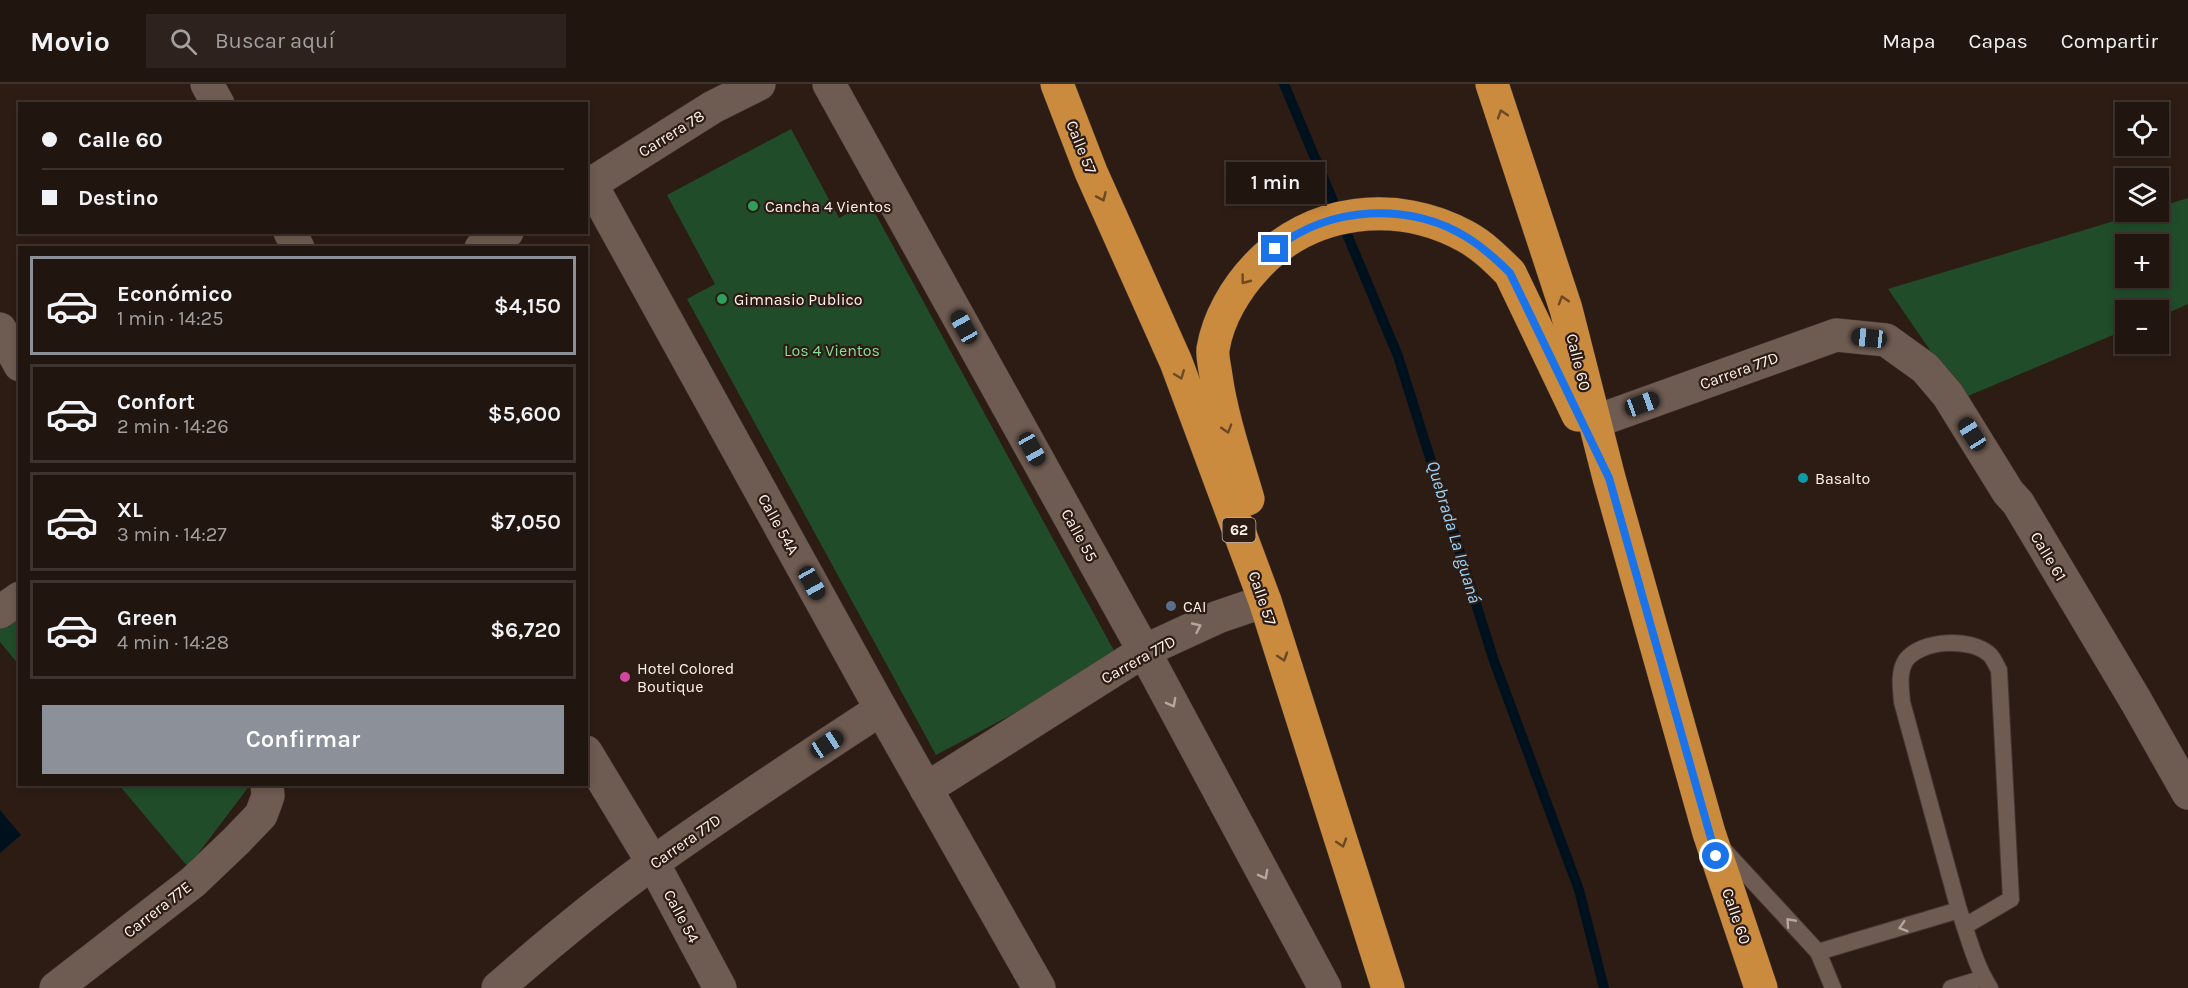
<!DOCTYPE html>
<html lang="es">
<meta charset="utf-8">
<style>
body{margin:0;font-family:Karla,sans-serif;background:#2d221d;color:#f1f3f6;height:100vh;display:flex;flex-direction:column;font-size:22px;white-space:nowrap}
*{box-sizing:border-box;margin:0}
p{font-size:20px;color:#a29f9e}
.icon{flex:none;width:33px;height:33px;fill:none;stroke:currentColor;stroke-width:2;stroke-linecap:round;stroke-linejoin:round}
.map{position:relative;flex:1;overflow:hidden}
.side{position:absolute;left:18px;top:162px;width:570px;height:540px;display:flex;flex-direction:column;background:#21150f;border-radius:0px;box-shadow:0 3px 9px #0003,0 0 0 2px #3e342f}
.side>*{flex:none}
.banner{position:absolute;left:18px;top:18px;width:570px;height:132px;border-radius:0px;box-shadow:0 3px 9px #0003,0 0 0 2px #3e342f;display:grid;align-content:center;height:132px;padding:0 24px;background:#21150f}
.controls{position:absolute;left:2115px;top:18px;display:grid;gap:12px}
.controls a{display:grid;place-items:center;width:54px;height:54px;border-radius:0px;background:#21150f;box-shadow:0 3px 9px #0003,0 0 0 2px #3e342f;font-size:30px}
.end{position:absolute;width:27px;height:27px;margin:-14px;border:8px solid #1a73e8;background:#fff;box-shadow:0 0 0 3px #fff}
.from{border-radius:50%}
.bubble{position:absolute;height:42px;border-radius:0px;background:#21150f;box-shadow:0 3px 9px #0003,0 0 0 2px #3e342f;font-size:20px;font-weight:600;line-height:42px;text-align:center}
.car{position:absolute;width:18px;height:36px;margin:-18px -9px;border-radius:8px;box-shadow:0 0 4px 2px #0007;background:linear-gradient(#222 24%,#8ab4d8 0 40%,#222 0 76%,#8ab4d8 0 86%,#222 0)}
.banner b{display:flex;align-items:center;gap:21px;height:57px;font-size:22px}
.banner b+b{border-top:2px solid #3e342f}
.banner i{width:15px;height:15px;background:#f1f3f6}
ul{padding:10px 0 0;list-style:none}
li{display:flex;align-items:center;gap:18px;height:99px;margin:0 12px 9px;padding:0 12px;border:3px solid #3e342f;border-radius:0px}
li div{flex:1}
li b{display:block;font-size:22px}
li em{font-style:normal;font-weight:600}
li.current{border-color:#8c9099}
li>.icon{width:54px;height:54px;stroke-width:1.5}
.button{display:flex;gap:12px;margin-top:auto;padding:12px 24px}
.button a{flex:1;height:69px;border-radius:0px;background:#8c9099;color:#fff;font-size:24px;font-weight:600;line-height:69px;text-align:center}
header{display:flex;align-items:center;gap:36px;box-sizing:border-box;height:84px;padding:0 30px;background:#21150f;border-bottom:2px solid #3e342f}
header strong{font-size:28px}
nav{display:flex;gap:33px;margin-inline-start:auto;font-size:21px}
.search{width:420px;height:54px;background:#2d221d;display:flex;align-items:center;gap:15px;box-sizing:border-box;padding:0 21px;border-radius:0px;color:#a29f9e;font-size:22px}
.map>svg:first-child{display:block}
</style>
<header>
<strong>Movio</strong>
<div class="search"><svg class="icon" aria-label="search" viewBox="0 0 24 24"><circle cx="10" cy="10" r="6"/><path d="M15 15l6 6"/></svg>Buscar aquí</div>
<nav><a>Mapa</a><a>Capas</a><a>Compartir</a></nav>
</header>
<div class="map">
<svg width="2188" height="904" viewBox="0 0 2188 904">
<rect width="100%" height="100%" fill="#2c1c14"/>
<!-- green -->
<g fill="#204c2a" fill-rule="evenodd">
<path d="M791 45 839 134 869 118 1118 574 936 671 687 215 715 200 667 111Z"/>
<path d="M2188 114V220L2159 233 2158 226H2126L2125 246 1963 314 1888 205 2144 128H2158L2159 123ZM2126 160H2158V194H2126Z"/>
<path d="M19 522V581L0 558V537Z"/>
<path d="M119 701H250L188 783Z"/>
</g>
<!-- water -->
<path fill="#00111e" d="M0 726 21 751 0 769Z"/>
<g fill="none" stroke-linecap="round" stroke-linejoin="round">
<!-- stream -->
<path stroke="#00111e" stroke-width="10" d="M1284 0 1398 272 1494 577 1579 806 1604 904"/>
<!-- lane casing -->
<g stroke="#423631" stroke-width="18">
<g id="lane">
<path d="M1723 765 1818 868 1833 904"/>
<path d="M1965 842 2011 815 1999 586C1996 581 1993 573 1989 570 1970 553 1921 556 1906 576 1898 588 1901 605 1902 618L1959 826C1968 851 1975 881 1990 904"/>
<path d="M1818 868 1959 826"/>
<path d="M1951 904 1984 894"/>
</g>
</g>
<!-- street casing -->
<g stroke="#423631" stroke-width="34">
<g id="street">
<path d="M207 0 218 20"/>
<path d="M591 100 881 625 1039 904"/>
<path d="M586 103 713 23 759 0"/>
<path d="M290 148 298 164"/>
<path d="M481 164 507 148"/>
<path d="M0 245 20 281"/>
<path d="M1594 338 1836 251 1886 256 1925 284 1948 311 2008 408 2018 419 2136 617 2188 709"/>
<path d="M0 528 20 514"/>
<path d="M586 668 653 779 720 904"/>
<path d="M926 705 1144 567 1218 533 1265 517"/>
<path d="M56 904 193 798 236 757 261 731 268 712 267 700"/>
<path d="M498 904C548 860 600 817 654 778 728 725 805 675 881 625"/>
</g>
</g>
<!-- secondary casing -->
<g stroke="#423631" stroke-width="34">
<path id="secondary" d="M829 0 1144 567 1325 904"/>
</g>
<!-- highway casing -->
<g stroke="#423631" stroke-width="34">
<g id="highway">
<path d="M1057 0 1091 88 1176 278 1265 517 1388 904"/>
<path d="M1492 0 1566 225 1609 394 1709 749 1761 904"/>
<path d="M1248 415C1236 374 1222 334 1216 292 1215 284 1212 273 1213 265 1218 234 1236 204 1257 182 1311 124 1397 115 1465 152 1482 161 1496 175 1510 189L1578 331"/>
</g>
</g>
<!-- lane -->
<use href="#lane" stroke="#6e5b51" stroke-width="16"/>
<!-- street -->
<use href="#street" stroke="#6e5b51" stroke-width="33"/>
<!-- secondary -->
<use href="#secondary" stroke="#6e5b51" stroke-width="33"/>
<!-- highway -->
<use href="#highway" stroke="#cb8b3e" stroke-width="33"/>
</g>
<!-- one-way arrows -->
<defs><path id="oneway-chevron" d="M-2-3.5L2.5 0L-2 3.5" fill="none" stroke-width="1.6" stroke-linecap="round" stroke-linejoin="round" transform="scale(1.5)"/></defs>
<g stroke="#6c4825">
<use href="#oneway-chevron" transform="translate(1502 30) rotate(-108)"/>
<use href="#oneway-chevron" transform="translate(1102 113) rotate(66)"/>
<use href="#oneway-chevron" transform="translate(1245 196) rotate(127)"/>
<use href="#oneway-chevron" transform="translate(1563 216) rotate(-107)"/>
<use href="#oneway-chevron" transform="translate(1180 291) rotate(69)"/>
<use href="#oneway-chevron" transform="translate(1227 345) rotate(73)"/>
<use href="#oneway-chevron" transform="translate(1283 573) rotate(72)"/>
<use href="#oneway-chevron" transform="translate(1342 759) rotate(72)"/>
</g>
<g stroke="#b5a69e">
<use href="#oneway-chevron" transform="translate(1197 543) rotate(-25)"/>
<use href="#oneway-chevron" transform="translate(1172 619) rotate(62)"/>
<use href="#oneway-chevron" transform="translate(1264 791) rotate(62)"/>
<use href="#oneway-chevron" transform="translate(1790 838) rotate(-132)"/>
<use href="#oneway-chevron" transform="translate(1903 843) rotate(163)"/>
</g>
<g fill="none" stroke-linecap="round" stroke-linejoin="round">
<!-- route -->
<path stroke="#1a73e8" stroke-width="8" d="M1275 165C1328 122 1410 117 1468 154 1484 164 1497 176 1510 189L1609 394 1716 772"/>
</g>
<!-- markers -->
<g fill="#2e9e5b" stroke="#2c1c14" stroke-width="2">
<circle cx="753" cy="122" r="6"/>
<circle cx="722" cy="215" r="6"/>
</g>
<circle fill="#0f9aa8" stroke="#2c1c14" stroke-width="2" cx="1803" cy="394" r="6"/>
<circle fill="#5c6f8a" stroke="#2c1c14" stroke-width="2" cx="1171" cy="522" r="6"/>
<circle fill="#d1479c" stroke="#2c1c14" stroke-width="2" cx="625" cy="593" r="6"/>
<g text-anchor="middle" stroke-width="4.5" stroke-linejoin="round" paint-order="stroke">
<!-- shield labels -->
<rect fill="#2c1c14" stroke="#beb1aa" stroke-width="1.5" x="1222.5" y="434" width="33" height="24" rx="4.5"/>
<g font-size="15" font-weight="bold" fill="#fcf1eb">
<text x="1239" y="451">62</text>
</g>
<!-- street labels -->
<g font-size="16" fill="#fcf1eb" stroke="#2c1c14">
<text transform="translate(671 49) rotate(-32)" y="6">Carrera 78</text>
<text transform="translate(1082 63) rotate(68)" y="6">Calle 57</text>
<text transform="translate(1579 278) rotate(76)" y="6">Calle 60</text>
<text transform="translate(1739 286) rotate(-20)" y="6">Carrera 77D</text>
<text transform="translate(779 440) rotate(61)" y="6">Calle 54A</text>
<text transform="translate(1080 451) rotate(61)" y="6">Calle 55</text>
<text transform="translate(2049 472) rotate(59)" y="6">Calle 61</text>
<text transform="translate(1263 514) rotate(71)" y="6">Calle 57</text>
<text transform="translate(1138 575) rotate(-29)" y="6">Carrera 77D</text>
<text transform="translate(685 757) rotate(-35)" y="6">Carrera 77D</text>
<text transform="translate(157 825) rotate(-38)" y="6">Carrera 77E</text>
<text transform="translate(682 832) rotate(62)" y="6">Calle 54</text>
<text transform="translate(1737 832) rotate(71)" y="6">Calle 60</text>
</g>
<!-- poi labels -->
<g font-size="16" fill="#fcf1eb" stroke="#2c1c14" text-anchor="start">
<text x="765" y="128">Cancha 4 Vientos</text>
<text x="734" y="221">Gimnasio Publico</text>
<text x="1815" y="400">Basalto</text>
<text x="1183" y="528">CAI</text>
<text x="637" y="590">Hotel Colored<tspan x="637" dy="18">Boutique</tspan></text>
</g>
<!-- park labels -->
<g font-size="16" fill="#84de96" stroke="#2c1c14">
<text x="832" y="272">Los 4 Vientos</text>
</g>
<!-- water labels -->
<g font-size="18" font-style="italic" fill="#98d1f7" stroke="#2c1c14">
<text transform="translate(1454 448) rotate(73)" y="6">Quebrada La Iguaná</text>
</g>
</g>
</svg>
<div class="controls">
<a><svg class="icon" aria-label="locate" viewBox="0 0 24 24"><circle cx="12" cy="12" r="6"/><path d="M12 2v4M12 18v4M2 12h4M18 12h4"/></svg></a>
<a><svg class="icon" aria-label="layers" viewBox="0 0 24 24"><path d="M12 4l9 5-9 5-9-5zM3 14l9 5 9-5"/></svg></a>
<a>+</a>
<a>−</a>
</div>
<i class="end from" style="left:1716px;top:772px"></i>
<i class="end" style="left:1275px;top:165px"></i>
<div class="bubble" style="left:1226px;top:78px;width:99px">1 min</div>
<i class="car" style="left:964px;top:243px;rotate:331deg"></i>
<i class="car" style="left:1869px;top:254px;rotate:276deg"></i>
<i class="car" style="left:1642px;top:320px;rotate:70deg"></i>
<i class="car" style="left:1972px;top:350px;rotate:328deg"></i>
<i class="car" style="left:1032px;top:365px;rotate:151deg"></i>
<i class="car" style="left:812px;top:499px;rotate:151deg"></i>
<i class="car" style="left:827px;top:660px;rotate:57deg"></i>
<div class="banner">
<b><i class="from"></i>Calle 60</b>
<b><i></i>Destino</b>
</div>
<section class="side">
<ul>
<li class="current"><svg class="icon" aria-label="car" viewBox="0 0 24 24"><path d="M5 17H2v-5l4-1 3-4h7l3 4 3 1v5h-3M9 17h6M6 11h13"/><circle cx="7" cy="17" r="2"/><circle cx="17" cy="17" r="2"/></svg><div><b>Económico</b><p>1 min · 14:25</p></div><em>$4,150</em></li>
<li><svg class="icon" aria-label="car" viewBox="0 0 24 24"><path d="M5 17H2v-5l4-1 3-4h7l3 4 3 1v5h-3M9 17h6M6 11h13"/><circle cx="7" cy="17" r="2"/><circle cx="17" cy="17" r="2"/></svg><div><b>Confort</b><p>2 min · 14:26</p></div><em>$5,600</em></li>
<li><svg class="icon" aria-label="car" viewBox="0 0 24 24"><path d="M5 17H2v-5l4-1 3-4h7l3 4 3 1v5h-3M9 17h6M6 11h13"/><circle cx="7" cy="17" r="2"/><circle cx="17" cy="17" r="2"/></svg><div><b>XL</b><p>3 min · 14:27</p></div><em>$7,050</em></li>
<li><svg class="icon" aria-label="car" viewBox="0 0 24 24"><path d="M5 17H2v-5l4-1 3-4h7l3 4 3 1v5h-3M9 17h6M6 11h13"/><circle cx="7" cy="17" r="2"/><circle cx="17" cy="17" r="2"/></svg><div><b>Green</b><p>4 min · 14:28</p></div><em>$6,720</em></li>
</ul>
<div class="button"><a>Confirmar</a></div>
</section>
</div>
